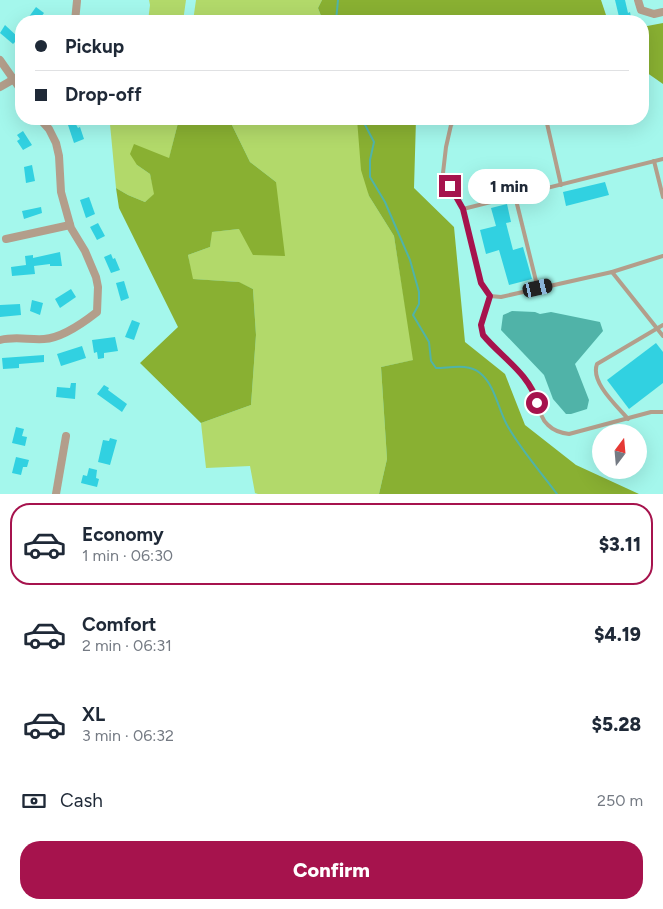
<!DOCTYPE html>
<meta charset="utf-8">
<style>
body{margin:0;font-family:Figtree,sans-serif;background:#f2f2f3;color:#1f2937;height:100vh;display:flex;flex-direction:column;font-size:19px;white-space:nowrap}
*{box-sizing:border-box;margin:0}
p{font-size:16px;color:#747a83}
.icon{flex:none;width:28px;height:28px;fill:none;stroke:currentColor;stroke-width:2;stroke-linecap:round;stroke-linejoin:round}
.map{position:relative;height:494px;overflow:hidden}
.drawer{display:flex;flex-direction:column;background:#fff;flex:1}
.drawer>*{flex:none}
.banner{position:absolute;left:15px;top:15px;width:634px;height:110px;border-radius:20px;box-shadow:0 5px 20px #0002;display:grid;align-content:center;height:110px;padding:0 20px;background:#fff}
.needle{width:32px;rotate:16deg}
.fabs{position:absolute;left:592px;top:424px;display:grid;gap:10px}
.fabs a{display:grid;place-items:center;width:55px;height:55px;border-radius:50%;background:#fff;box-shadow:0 5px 20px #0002;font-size:25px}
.end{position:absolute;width:22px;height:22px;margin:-11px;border:6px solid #a6134d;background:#fff;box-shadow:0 0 0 2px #fff}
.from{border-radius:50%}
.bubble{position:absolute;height:35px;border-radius:18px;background:#fff;box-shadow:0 5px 20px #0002;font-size:16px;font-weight:800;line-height:35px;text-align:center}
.car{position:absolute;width:15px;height:30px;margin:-15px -8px;border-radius:6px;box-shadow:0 0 4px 1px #0007;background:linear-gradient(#222 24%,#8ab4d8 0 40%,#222 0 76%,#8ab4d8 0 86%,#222 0)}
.banner b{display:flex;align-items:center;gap:18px;height:48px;font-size:19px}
.banner b+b{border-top:1px solid #e0e1e3}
.banner i{width:12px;height:12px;background:#1f2937}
ul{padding:9px 0 0;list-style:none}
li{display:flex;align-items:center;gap:15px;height:82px;margin:0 10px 8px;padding:0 10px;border:2px solid transparent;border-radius:20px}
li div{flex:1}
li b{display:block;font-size:19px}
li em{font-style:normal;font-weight:800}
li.on{border-color:#a6134d}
li>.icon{width:45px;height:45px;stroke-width:1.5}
.pay{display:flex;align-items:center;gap:12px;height:55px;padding:0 20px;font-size:19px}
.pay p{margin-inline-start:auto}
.primary-button{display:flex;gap:10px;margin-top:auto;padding:10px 20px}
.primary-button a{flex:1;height:58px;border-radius:20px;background:#a6134d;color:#fff;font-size:20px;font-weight:800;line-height:58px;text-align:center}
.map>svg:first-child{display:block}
</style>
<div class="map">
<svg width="663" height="494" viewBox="0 0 663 494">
<rect width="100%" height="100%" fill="#a4f7ec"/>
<!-- green -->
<g fill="#b2d96a">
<path d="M149 0H186L183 21H148L150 5Z"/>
<path d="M196 0H322L318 8 323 21H193Z"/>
<path d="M111 119H179L169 159 135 145 137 165 150 174 155 194 145 202 128 195 116 188 110 124Z"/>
<path d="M229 119H357L369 196 394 236 414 360 381 367 387 459 379 494H258L255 493 250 466 206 468 201 423 251 405 256 335 253 289 238 282 192 279 188 255 210 247 211 232 239 229 276 182 250 162Z"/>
</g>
<!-- forest -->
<g fill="#89b032">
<path d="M322 0H601L608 21H323L318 8Z"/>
<path d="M663 23V84L643 70 642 27Z"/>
<path d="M179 119H229L250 162 276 182 285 256 253 255 239 229 212 232 210 247 188 255 193 279 239 282 253 289 256 335 251 405 201 423 140 363 178 327 119 208 116 188 128 195 145 202 154 194 150 174 137 165 130 154 134 144 169 158Z"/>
<path d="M357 119H416L414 188 454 227 465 342 505 374 525 425 576 465 639 494H379L387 459 381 367 413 360 394 236 369 196 361 170Z"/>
</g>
<!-- water -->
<path fill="#50b3a8" d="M512 311 535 312 540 314 551 312 600 322 603 331 575 364 589 400 587 409 571 414H566L553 399 544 375 501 330 503 315Z"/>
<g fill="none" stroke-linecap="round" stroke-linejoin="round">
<!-- stream -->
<g stroke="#50b3a8" stroke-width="2">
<path d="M336 21 338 0"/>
<path d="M362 119 374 142 370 160V177L385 202 410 260 419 292V304L413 315 429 342 431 361 436 368C450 368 468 363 480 373 495 385 498 409 507 425 521 450 540 471 557 494"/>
</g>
</g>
<!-- building -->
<g fill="#31d1e1">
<path d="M615 0H625L628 13 630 12 631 17 629 21H620Z"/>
<path d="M36 7 44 13 38 21H26Z"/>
<path d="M5 25 19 38 13 44 0 33Z"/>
<path d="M62 119H78L74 121 78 128 80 127 84 139 74 143 68 125H66Z"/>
<path d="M23 131 32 145 23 150 17 141 20 139 17 135Z"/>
<path d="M32 165 35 181 26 183 24 167Z"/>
<path d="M605 182 609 195 566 206 563 192Z"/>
<path d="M89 197 95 214 86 218 80 200Z"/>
<path d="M507 204 511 222 506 223 513 250 523 247 532 279 509 285 499 250 486 254 480 230 496 226 491 208Z"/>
<path d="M41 207 42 213 24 219 22 211Z"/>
<path d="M98 223 105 236 97 240 90 227Z"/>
<path d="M60 252 62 266H50V264L34 266 35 274 12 276 11 267 26 265 25 256 33 255V258Z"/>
<path d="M111 254 113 259 115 258 120 270 111 273 104 257Z"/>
<path d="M124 281 129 298 121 301 116 283Z"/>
<path d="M71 289 76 297 60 308 55 299Z"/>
<path d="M32 300 43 303 40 315 30 311Z"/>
<path d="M20 304 21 315 0 317V305Z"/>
<path d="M132 320 140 323 134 340 125 337Z"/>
<path d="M115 337 118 351 104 353V358L98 359 97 352 94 353 92 340Z"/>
<path d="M656 343 663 352V383L629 409 607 380Z"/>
<path d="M82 346 86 358 61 366 57 354Z"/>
<path d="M44 355V362L19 364V368L3 369 2 358Z"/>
<path d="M71 383H76L75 399 56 397 57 387 70 388Z"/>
<path d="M104 385 109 388 108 390 127 404 122 412 97 394Z"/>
<path d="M16 427 24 429 22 436 27 437 25 446 12 443Z"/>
<path d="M110 438 117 440 110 465 98 462 103 440 109 441Z"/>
<path d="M16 457 29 460 27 467H23L21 475 12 473Z"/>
<path d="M89 468 97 470 96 478 99 479 97 487 81 483 83 475 87 476Z"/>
</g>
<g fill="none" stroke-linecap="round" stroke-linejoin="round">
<!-- lane -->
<g stroke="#b39e8b" stroke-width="4">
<path d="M456 119 451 125 446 147 443 173 463 209 481 283 490 296 501 297 612 272 663 336"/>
<path d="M546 119 561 185"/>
<path d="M654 161 663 197"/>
<path d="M515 196 538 289"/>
<path d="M463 209 663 159"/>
<path d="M612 272 663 256"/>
<path d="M490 296 481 325 483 335C497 352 527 374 535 393 539 404 539 417 548 425 554 431 561 433 569 434L651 412H663"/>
<path d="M628 419C617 406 590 382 597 364L663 325"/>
</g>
<!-- street -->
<g stroke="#b39e8b" stroke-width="8">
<path d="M638 0 641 10 654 14 663 12"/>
<path d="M75 21 77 1"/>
<path d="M0 60 21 90"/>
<path d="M0 87 21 75"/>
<path d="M6 239 70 225"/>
<path d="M0 340C15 336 29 340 44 339 62 338 83 323 97 312L98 287 96 277 85 251 71 228 61 192 59 156 56 143 49 129 40 119"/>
<path d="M56 494 66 436"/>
</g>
</g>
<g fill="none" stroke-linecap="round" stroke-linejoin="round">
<!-- route -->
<path stroke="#a6134d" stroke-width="6" d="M450 186 463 209 481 283 490 296 481 325 483 335C501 357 530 374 537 403"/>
</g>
</svg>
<div class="fabs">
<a><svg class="needle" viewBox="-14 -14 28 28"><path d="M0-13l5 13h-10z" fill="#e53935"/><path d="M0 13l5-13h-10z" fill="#747a83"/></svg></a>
</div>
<i class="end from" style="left:537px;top:403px"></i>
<i class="end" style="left:450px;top:186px"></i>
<div class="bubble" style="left:468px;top:169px;width:82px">1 min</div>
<i class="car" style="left:538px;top:288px;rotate:77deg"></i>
<div class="banner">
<b><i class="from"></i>Pickup</b>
<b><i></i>Drop-off</b>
</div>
</div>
<section class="drawer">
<ul>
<li class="on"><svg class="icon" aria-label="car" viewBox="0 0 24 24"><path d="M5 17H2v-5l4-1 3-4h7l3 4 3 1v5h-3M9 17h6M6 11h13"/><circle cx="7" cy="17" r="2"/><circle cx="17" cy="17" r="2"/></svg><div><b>Economy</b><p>1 min · 06:30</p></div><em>$3.11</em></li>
<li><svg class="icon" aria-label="car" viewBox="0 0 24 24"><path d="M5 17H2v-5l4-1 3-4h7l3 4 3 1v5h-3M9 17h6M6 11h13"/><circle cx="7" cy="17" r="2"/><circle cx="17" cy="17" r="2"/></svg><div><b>Comfort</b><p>2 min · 06:31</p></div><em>$4.19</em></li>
<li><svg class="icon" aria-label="car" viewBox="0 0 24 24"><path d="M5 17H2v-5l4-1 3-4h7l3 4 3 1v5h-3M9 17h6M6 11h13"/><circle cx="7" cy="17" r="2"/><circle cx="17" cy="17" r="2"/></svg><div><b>XL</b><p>3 min · 06:32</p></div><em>$5.28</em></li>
</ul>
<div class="pay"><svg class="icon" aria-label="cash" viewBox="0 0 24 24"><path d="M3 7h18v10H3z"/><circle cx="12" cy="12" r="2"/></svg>Cash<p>250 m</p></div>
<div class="primary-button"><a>Confirm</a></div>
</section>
